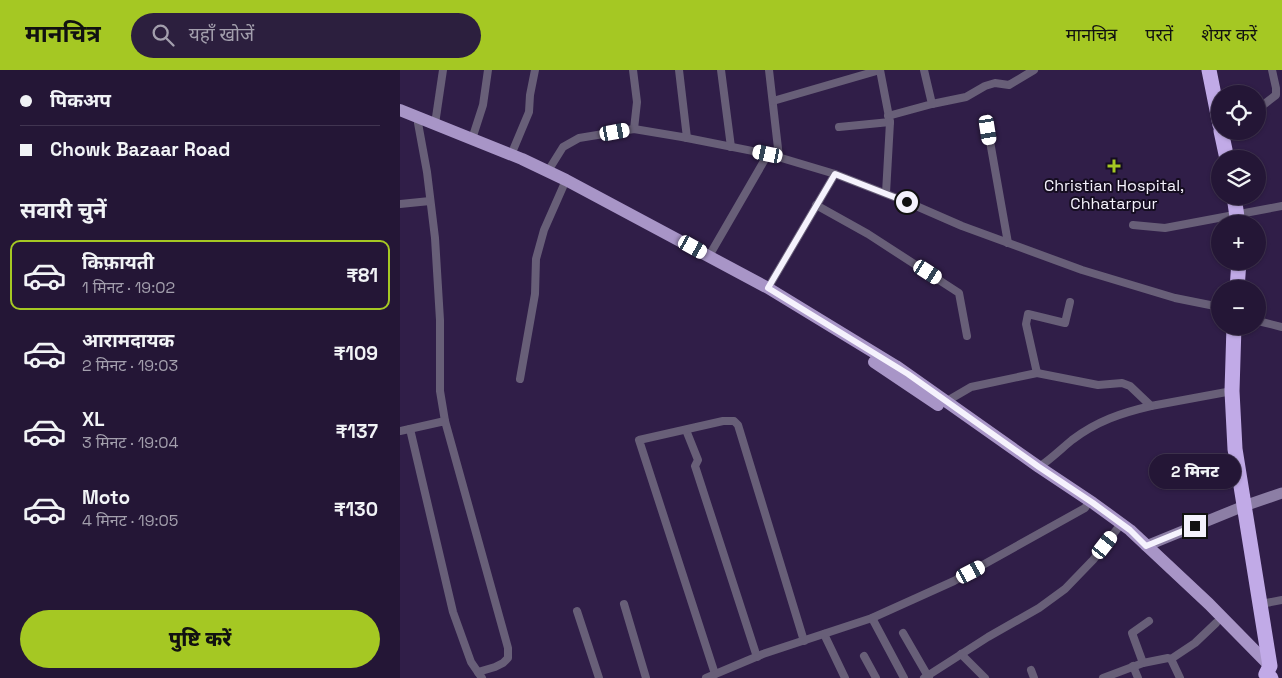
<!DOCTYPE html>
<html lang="hi">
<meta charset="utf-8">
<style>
body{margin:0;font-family:"Space Grotesk","Noto Sans Devanagari",sans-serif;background:#2c1f3e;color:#f1f3f6;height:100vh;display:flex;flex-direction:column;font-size:19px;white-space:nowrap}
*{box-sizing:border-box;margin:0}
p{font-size:16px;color:#a39fad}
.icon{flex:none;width:28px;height:28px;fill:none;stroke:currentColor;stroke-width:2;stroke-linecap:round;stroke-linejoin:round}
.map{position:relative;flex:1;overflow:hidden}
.drawer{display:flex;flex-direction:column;background:#241636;width:400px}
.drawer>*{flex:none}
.hud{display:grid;align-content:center;height:110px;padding:0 20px;background:#241636}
.buttons{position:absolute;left:811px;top:15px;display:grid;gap:10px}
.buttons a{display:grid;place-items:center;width:55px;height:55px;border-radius:50%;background:#241636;box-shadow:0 1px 4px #0004,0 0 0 1px #413551;font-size:25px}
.end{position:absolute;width:22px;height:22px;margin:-11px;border:6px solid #f5f2fd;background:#111;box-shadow:0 0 0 2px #111}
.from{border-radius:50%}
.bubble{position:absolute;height:35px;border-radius:18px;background:#241636;box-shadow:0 1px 4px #0004,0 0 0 1px #413551;font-size:16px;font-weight:800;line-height:35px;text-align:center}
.car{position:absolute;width:15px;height:30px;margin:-15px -8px;border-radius:6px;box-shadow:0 0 4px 1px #0007;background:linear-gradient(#fff 24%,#345 0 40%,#fff 0 76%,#345 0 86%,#fff 0)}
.hud b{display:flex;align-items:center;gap:18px;height:48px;font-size:19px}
.hud b+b{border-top:1px solid #413551}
.hud i{width:12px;height:12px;background:#f1f3f6}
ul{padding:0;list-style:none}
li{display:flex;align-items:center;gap:15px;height:70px;margin:0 10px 8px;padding:0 10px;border:2px solid transparent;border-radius:10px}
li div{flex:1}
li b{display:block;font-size:19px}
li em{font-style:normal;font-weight:800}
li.selected{border-color:#a5c823}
li>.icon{width:45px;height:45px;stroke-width:1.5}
h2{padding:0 20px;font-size:22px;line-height:60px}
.button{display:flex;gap:10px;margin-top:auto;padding:10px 20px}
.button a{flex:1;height:58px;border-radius:30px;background:#a5c823;color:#111;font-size:20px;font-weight:800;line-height:58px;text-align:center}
header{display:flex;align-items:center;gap:30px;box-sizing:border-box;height:70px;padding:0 25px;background:#a5c823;color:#111}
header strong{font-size:24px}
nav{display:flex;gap:28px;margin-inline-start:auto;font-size:18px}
.search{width:350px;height:45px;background:#2c1f3e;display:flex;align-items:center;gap:12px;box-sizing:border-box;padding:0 18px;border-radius:28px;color:#a39fad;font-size:19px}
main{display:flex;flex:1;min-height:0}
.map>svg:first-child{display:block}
</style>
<header>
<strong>मानचित्र</strong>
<div class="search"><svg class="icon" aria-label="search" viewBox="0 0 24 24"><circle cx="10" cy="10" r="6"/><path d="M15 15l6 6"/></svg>यहाँ खोजें</div>
<nav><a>मानचित्र</a><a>परतें</a><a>शेयर करें</a></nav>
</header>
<main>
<section class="drawer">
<div class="hud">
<b><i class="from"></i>पिकअप</b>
<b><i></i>Chowk Bazaar Road</b>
</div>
<h2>सवारी चुनें</h2>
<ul>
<li class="selected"><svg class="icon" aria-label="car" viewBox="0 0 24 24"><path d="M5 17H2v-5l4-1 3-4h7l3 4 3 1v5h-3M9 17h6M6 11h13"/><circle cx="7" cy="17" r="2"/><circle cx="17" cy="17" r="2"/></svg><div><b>किफ़ायती</b><p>1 मिनट · 19:02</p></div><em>₹81</em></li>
<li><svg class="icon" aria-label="car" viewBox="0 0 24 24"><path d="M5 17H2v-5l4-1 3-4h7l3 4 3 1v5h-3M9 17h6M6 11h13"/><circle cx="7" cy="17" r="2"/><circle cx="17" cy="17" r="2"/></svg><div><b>आरामदायक</b><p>2 मिनट · 19:03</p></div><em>₹109</em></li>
<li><svg class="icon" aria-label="car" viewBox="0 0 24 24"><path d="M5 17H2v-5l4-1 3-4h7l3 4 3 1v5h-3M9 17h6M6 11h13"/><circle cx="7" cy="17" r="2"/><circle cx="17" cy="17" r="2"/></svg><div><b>XL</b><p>3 मिनट · 19:04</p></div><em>₹137</em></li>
<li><svg class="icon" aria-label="car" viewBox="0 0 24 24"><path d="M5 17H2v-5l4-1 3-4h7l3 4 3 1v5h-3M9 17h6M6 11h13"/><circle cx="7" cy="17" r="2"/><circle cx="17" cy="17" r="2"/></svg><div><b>Moto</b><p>4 मिनट · 19:05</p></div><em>₹130</em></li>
</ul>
<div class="button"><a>पुष्टि करें</a></div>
</section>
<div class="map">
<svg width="882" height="608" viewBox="0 0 882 608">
<rect width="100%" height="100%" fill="#301e48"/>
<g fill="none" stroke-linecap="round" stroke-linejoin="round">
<!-- street -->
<g stroke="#685f78" stroke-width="8">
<path d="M233 0 237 32 234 59"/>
<path d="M279 0 287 68"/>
<path d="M321 0 331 77"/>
<path d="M369 0 379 87"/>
<path d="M373 31 480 0 490 52 439 57"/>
<path d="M532 34 566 27 585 16 595 13 609 15 634 0"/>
<path d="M858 39 876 25V18L872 0"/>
<path d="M488 46 532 34 524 0"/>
<path d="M18 53 27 102 35 168 40 250V321L45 351"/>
<path d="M35 54 43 0"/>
<path d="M588 60 608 173"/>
<path d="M72 69 83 35 88 0"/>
<path d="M111 85 129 42 130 25 135 0"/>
<path d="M148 101 163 77 179 68 234 59 282 67 368 84 435 104 507 132 562 156 682 200 775 228 820 237"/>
<path d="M486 123 490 52"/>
<path d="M0 134 30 131"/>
<path d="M416 135 468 164 559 223 567 266"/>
<path d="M733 155 765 158 882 136"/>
<path d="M309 186 368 84"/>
<path d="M368 218 435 104"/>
<path d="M858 251 882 257"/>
<path d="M637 303 626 254 628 244 665 253 670 232"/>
<path d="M120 309 135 224 136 189 144 160 166 110"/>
<path d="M547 331 571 317 637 303 698 315 722 313 730 316 751 336 832 321"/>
<path d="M10 359 53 542 71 592 82 608"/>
<path d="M286 360 298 390 295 396 357 587"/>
<path d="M0 361 45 351 108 578V588L103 593 95 597 78 602"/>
<path d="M639 397C651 389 661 379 672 370 697 351 721 343 751 336"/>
<path d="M224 534 246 608"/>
<path d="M861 534 882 530"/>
<path d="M177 541 199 608"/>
<path d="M472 548 504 608"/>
<path d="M503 563 529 608"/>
<path d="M424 564 445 608"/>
<path d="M561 584 585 608"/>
<path d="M464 586 476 608"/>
<path d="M771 589 795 573 816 553"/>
<path d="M743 593 732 563 749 551"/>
<path d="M733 596 738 608"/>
<path d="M631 600 634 608"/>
<path d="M315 604 239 370 323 351H334L338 355 404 571"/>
<path d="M306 608 363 584 472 548 554 511 685 438 690 430"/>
<path d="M524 608 588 567 639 538 665 519 693 490 721 454"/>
<path d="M703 608 743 593 768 588 771 589 780 608"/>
</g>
<!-- secondary -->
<path stroke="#8c7ea5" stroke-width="11" d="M746 476 844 436 882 423"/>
<!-- primary -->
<g stroke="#a895c7" stroke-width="12">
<path d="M0 40 122 89 166 110 368 218 496 296 639 397 693 433 730 460 809 534 870 596"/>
<path d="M474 292 538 335"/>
</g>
<!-- highway -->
<g stroke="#c1aae7" stroke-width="15">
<path d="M809 0 820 55"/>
<path d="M821 61 827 89"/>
<path d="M834 126 838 154"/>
<path d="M837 219 839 191"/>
<path d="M834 256 832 321 835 379 870 596 866 604 871 608"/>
</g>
</g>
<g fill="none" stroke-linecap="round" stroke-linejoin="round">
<!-- route -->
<path stroke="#f5f2fd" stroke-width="6" d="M507 132 435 104 368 218 508 304 639 397 693 433 730 460 746 476 795 456"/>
</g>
<!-- markers -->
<path fill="#a5c823" stroke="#150d20" stroke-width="2" d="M711.5 88.5h5v5h5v5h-5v5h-5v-5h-5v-5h5z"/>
<g text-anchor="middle" stroke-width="4" stroke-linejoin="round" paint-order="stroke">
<!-- poi labels -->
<g font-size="16" fill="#f5f2fd" stroke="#150d20">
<text x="714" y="121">Christian Hospital,<tspan x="714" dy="18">Chhatarpur</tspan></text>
</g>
</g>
</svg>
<div class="buttons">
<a><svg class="icon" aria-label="locate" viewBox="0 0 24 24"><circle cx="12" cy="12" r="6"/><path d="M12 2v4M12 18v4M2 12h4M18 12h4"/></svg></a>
<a><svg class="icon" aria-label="layers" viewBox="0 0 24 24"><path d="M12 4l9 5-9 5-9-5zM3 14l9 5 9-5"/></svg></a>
<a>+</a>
<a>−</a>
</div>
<i class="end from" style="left:507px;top:132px"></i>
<i class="end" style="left:795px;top:456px"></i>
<div class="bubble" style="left:749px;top:384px;width:92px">2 मिनट</div>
<i class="car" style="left:588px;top:60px;rotate:171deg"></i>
<i class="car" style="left:215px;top:62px;rotate:80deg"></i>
<i class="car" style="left:368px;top:84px;rotate:282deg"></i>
<i class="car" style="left:293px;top:177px;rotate:119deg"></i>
<i class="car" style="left:528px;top:202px;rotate:123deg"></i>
<i class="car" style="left:705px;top:475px;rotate:38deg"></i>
<i class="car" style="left:571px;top:502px;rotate:62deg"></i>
</div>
</main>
